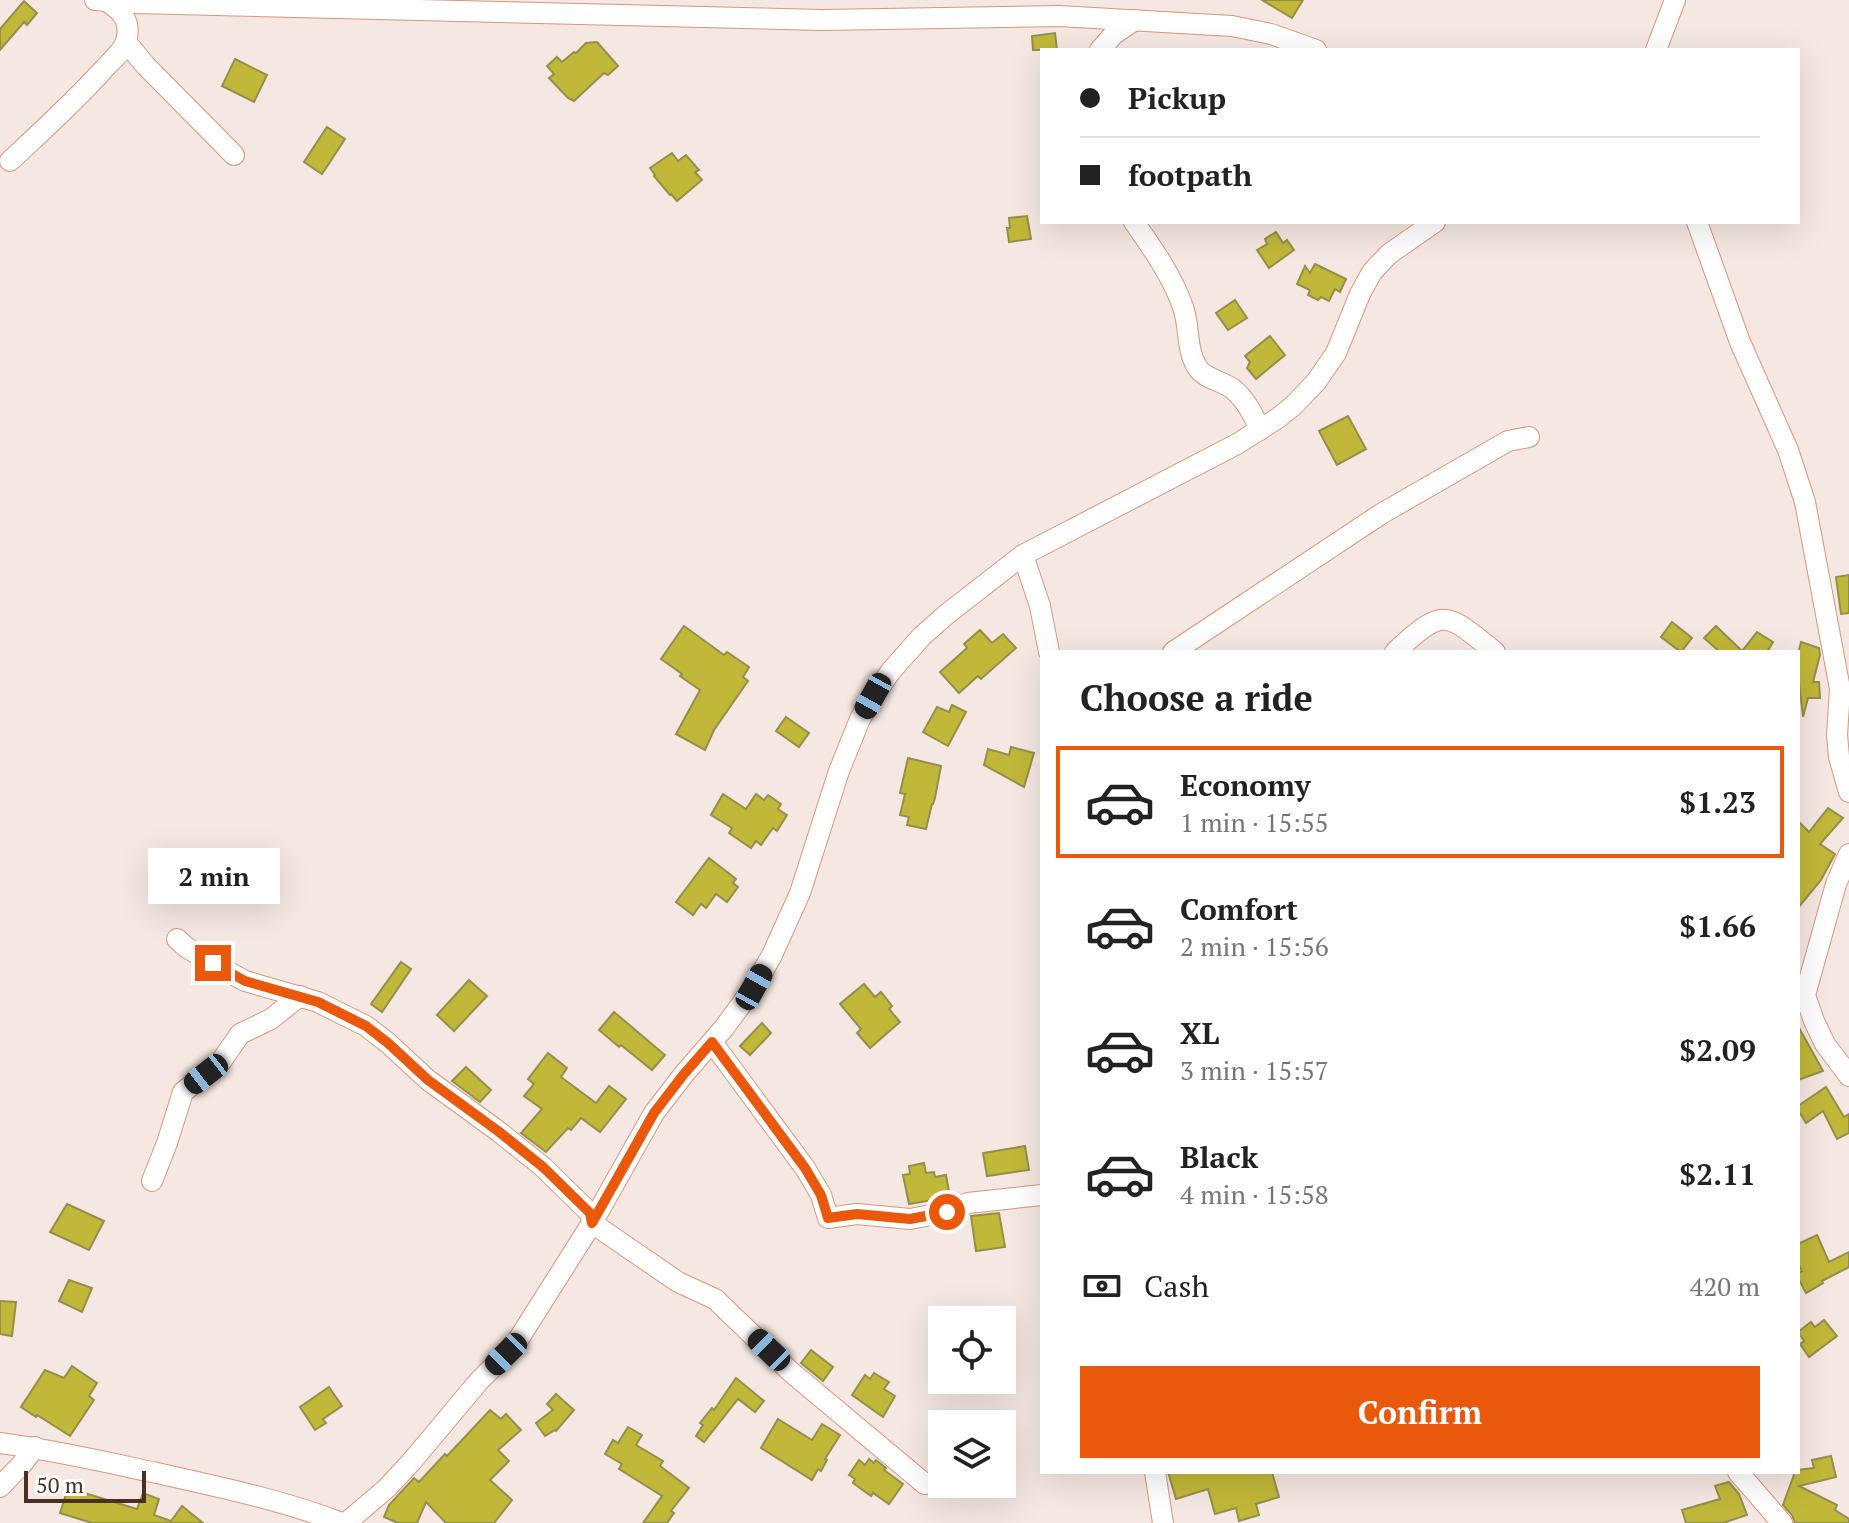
<!DOCTYPE html>
<meta charset="utf-8">
<style>
body{margin:0;font-family:"PT Serif",serif;background:#f2f2f2;color:#222;height:100vh;display:flex;flex-direction:column;font-size:30px;white-space:nowrap}
*{box-sizing:border-box;margin:0}
p{font-size:26px;color:#767676}
.icon{flex:none;width:44px;height:44px;fill:none;stroke:currentColor;stroke-width:2;stroke-linecap:round;stroke-linejoin:round}
.map{position:relative;flex:1;overflow:hidden}
.drawer{position:absolute;left:1040px;top:650px;width:760px;height:824px;display:flex;flex-direction:column;background:#fff;border-radius:0px;box-shadow:0 8px 32px #0002}
.drawer>*{flex:none}
.guide{position:absolute;left:1040px;top:48px;width:760px;height:176px;border-radius:0px;box-shadow:0 8px 32px #0002;display:grid;align-content:center;height:176px;padding:0 40px;background:#fff}
.tools{position:absolute;left:928px;top:1306px;display:grid;gap:16px}
.tools a{display:grid;place-items:center;width:88px;height:88px;border-radius:0px;background:#fff;box-shadow:0 8px 32px #0002;font-size:40px}
.scale{position:absolute;left:24px;bottom:20px;width:122px;box-sizing:border-box;padding-left:8px;border:4px solid #4a2f23;border-top:0;font-size:22px;line-height:28px;white-space:nowrap;color:#4a2f23;-webkit-text-stroke:6px #fff;paint-order:stroke}
.end{position:absolute;width:36px;height:36px;margin:-18px;border:10px solid #ea580c;background:#fff;box-shadow:0 0 0 4px #fff}
.from{border-radius:50%}
.bubble{position:absolute;height:56px;border-radius:0px;background:#fff;box-shadow:0 8px 32px #0002;font-size:26px;font-weight:600;line-height:56px;text-align:center}
.car{position:absolute;width:24px;height:48px;margin:-24px -12px;border-radius:10px;box-shadow:0 0 6px 2px #0007;background:linear-gradient(#222 24%,#8ab4d8 0 40%,#222 0 76%,#8ab4d8 0 86%,#222 0)}
.guide b{display:flex;align-items:center;gap:28px;height:76px;font-size:30px}
.guide b+b{border-top:2px solid #e0e0e0}
.guide i{width:20px;height:20px;background:#222}
ul{padding:0;list-style:none}
li{display:flex;align-items:center;gap:24px;height:112px;margin:0 16px 12px;padding:0 24px;border:4px solid transparent;border-radius:0px}
li div{flex:1}
li b{display:block;font-size:30px}
li em{font-style:normal;font-weight:600}
li.on{border-color:#ea580c}
li>.icon{width:72px;height:72px;stroke-width:1.5}
h2{padding:0 40px;font-size:36px;line-height:96px}
.pay{display:flex;align-items:center;gap:20px;height:88px;padding:0 40px;font-size:30px}
.pay p{margin-inline-start:auto}
.cta{display:flex;gap:16px;margin-top:auto;padding:16px 40px}
.cta a{flex:1;height:92px;border-radius:0px;background:#ea580c;color:#fff;font-size:32px;font-weight:600;line-height:92px;text-align:center}
.map>svg:first-child{display:block}
</style>
<div class="map">
<svg width="1849" height="1523" viewBox="0 0 1849 1523">
<rect width="100%" height="100%" fill="#f5e7e1"/>
<!-- building -->
<g fill="#c1b738" stroke="#958f4c" stroke-width="2">
<path d="M1262 0H1303L1292 18Z"/>
<path d="M24 1 37 13 27 25 24 22 0 50V29Z"/>
<path d="M1055 33 1057 50H1033L1032 36Z"/>
<path d="M597 42 618 66 608 75 604 73 574 101 568 98 549 78 554 74 547 66 557 57 562 62 574 52 576 53 586 43Z"/>
<path d="M235 59 267 75 254 102 222 86Z"/>
<path d="M327 127 345 139 322 174 304 162Z"/>
<path d="M672 153 678 161 686 155 699 170 695 172 702 180 677 201 671 194 670 195 654 176 655 175 650 168Z"/>
<path d="M1027 216 1031 239 1009 242 1007 228H1010L1009 218Z"/>
<path d="M1276 232 1283 243 1287 240 1294 250 1269 268 1257 250 1267 244 1265 239Z"/>
<path d="M1315 264 1346 279 1340 292 1335 289 1329 301 1321 297 1318 300 1308 295 1310 290 1297 284 1305 266 1310 273Z"/>
<path d="M1235 300 1247 318 1228 330 1216 313Z"/>
<path d="M1270 336 1285 355 1256 379 1247 368 1250 362 1245 356Z"/>
<path d="M1348 416 1366 449 1337 465 1319 431Z"/>
<path d="M1849 575V613L1841 614 1836 577Z"/>
<path d="M1672 622 1692 638 1681 652 1661 637Z"/>
<path d="M684 626 724 655 727 652 749 667 743 677 748 681 714 730 705 750 676 734 700 690 680 676 682 674 661 659Z"/>
<path d="M1716 626 1742 651 1757 632 1773 642 1767 652H1720L1704 638Z"/>
<path d="M980 630 992 643 1003 634 1016 648 981 679 978 676 959 693 940 672 967 648 964 644Z"/>
<path d="M1801 642 1819 648 1820 655 1813 682H1819L1820 698H1808L1803 717 1798 674V654Z"/>
<path d="M952 705 966 712 948 746 923 732 937 707 949 712Z"/>
<path d="M786 717 809 733 799 747 776 731Z"/>
<path d="M1011 747 1034 753 1024 787 984 765 988 749 1009 755Z"/>
<path d="M908 758 941 766 935 798 933 804H932L926 829 907 825 909 817 900 815 905 794 900 793Z"/>
<path d="M723 794 746 809 756 794 764 800 768 795 781 804 778 809 787 815 777 831 773 828 761 845 756 841 751 848 729 833 732 828 711 815Z"/>
<path d="M1828 808 1843 818 1820 844 1835 854 1821 880 1798 908V821L1809 832Z"/>
<path d="M709 858 736 879 733 883 738 887 727 902 716 894 706 908 701 904 693 915 676 902Z"/>
<path d="M401 962 411 969 382 1012 371 1004Z"/>
<path d="M469 980 487 996 454 1031 437 1015Z"/>
<path d="M864 984 875 997 881 992 892 1006 889 1009 900 1022 870 1048 857 1033 861 1029 840 1004Z"/>
<path d="M614 1012 665 1055 652 1070 621 1045 619 1047 599 1030Z"/>
<path d="M762 1023 771 1033 750 1055 740 1046Z"/>
<path d="M1798 1026 1823 1071 1798 1080Z"/>
<path d="M548 1053 567 1068 561 1077 596 1103 609 1086 626 1099 600 1132 581 1118 571 1130 568 1128 546 1152 521 1133 542 1109 524 1096 534 1084 528 1079Z"/>
<path d="M466 1067 491 1090 480 1102 452 1081Z"/>
<path d="M1826 1087 1844 1117 1849 1114V1133L1837 1139 1823 1111 1806 1123 1798 1110V1106Z"/>
<path d="M1025 1146 1029 1170 987 1176 983 1153Z"/>
<path d="M924 1163 926 1173 934 1172 935 1177 946 1175 950 1197 909 1204 903 1175 910 1174 909 1166Z"/>
<path d="M67 1204 104 1221 89 1250 50 1232Z"/>
<path d="M999 1213 1005 1247 976 1251 971 1216Z"/>
<path d="M1817 1235 1829 1262 1849 1252V1267L1822 1281 1823 1283 1806 1293 1798 1278V1273L1802 1271 1798 1263V1244Z"/>
<path d="M69 1280 92 1288 82 1312 59 1301Z"/>
<path d="M0 1301 16 1302 12 1336 0 1334Z"/>
<path d="M1824 1320 1837 1336 1809 1357 1800 1344 1804 1341 1798 1332 1811 1322 1815 1327Z"/>
<path d="M811 1350 833 1367 823 1381 801 1363Z"/>
<path d="M72 1366 97 1383 89 1396 94 1400 70 1436 37 1415 36 1417 21 1407 45 1370 64 1378Z"/>
<path d="M874 1373 889 1382 884 1389 895 1396 883 1417 852 1395 865 1375 870 1379Z"/>
<path d="M736 1378 764 1401 755 1412 738 1399 704 1442 696 1436 703 1425 700 1423 712 1408 714 1410Z"/>
<path d="M329 1387 342 1406 323 1419 326 1423 315 1430 300 1407Z"/>
<path d="M556 1394 574 1410 556 1431 555 1430 545 1436 536 1423 553 1410 547 1404Z"/>
<path d="M490 1410 501 1419 506 1414 521 1430 498 1450 509 1461 490 1480 512 1500 494 1523H446L426 1502 417 1523H398L384 1517 389 1505 414 1478 419 1482 445 1454 447 1456Z"/>
<path d="M778 1419 812 1440 822 1424 840 1435 825 1459 827 1460 821 1471 818 1469 812 1480 761 1448Z"/>
<path d="M628 1427 642 1435 636 1445 663 1461 660 1466 689 1488 671 1511 674 1513 667 1523H643L662 1496 619 1469 622 1464 605 1454 613 1440 618 1443Z"/>
<path d="M1831 1456 1836 1477 1799 1486 1837 1505 1835 1510 1849 1519V1523H1795L1792 1515 1783 1505 1795 1472H1798V1470L1814 1468 1812 1460Z"/>
<path d="M869 1459 874 1463 876 1460 886 1468 884 1470 903 1484 889 1504 873 1493 871 1496 853 1483 855 1479 849 1475 859 1460 865 1465Z"/>
<path d="M1168 1472H1272L1279 1497 1256 1504 1259 1515 1239 1521 1236 1508 1215 1514 1208 1489 1176 1499Z"/>
<path d="M1729 1482 1739 1494 1747 1515 1723 1523H1686L1682 1510 1720 1499 1715 1486Z"/>
<path d="M68 1488 137 1509 143 1493 159 1499 154 1515 171 1521 182 1506 203 1523H92L60 1513Z"/>
</g>
<g fill="none" stroke-linecap="round" stroke-linejoin="round">
<!-- minor casing -->
<g stroke="#d9977a" stroke-width="22">
<g id="minor">
<path d="M95 0 135 3 822 20 1059 16 1232 26 1271 34 1316 50"/>
<path d="M126 42 146 66 234 155"/>
<path d="M1100 50 1114 34 1135 20"/>
<path d="M1656 50 1675 0"/>
<path d="M10 161C42 131 74 102 103 70 111 61 123 52 126 41 132 21 121 10 106 1"/>
<path d="M1134 222C1153 249 1172 276 1183 307 1190 327 1186 349 1197 367 1203 378 1222 381 1233 389 1246 400 1253 414 1260 430"/>
<path d="M1697 222 1740 342 1788 450 1805 502 1840 689 1837 735 1839 757 1849 792"/>
<path d="M1023 555 1040 606 1049 652"/>
<path d="M1173 652 1381 514 1508 441 1529 437"/>
<path d="M1395 652C1445 606 1445 612 1495 652"/>
<path d="M1849 854 1836 884 1805 995 1814 1021 1825 1044 1849 1076"/>
<path d="M177 939 187 948 245 981 318 1002 366 1026 388 1043 428 1080 498 1131 543 1167 590 1213 592 1223 678 1282 715 1299 791 1372 925 1484"/>
<path d="M712 1042 805 1168 821 1195 828 1218 857 1214 910 1219 947 1212 968 1203 1042 1195"/>
<path d="M152 1181 167 1143 183 1092 220 1063 240 1034 271 1019 300 996"/>
<path d="M0 1443C53 1450 105 1462 157 1473 220 1487 282 1500 342 1523"/>
<path d="M1155 1472 1163 1523"/>
<path d="M1738 1472 1782 1523"/>
<path d="M0 1487 22 1464 35 1447"/>
<path d="M346 1523 387 1488 412 1461 479 1381 506 1354 518 1340 592 1223 654 1113 684 1074 724 1028 754 987 772 955 800 893 839 771 860 719 873 696 891 671 922 636 947 614 1023 555 1237 444 1278 418 1293 406 1316 382 1336 353 1360 294 1372 272 1389 254 1435 222"/>
</g>
</g>
<!-- minor -->
<use href="#minor" stroke="#fff" stroke-width="20"/>
</g>
<g fill="none" stroke-linecap="round" stroke-linejoin="round">
<!-- route -->
<path stroke="#ea580c" stroke-width="10" d="M213 963 245 981 318 1002 366 1026 388 1043 428 1080 498 1131 543 1167 590 1213 592 1223 654 1113 684 1074 712 1042 805 1168 821 1195 828 1218 857 1214 910 1219 947 1212"/>
</g>
</svg>
<div class="tools">
<a><svg class="icon" aria-label="locate" viewBox="0 0 24 24"><circle cx="12" cy="12" r="6"/><path d="M12 2v4M12 18v4M2 12h4M18 12h4"/></svg></a>
<a><svg class="icon" aria-label="layers" viewBox="0 0 24 24"><path d="M12 4l9 5-9 5-9-5zM3 14l9 5 9-5"/></svg></a>
</div>
<div class="scale">50 m</div>
<i class="end from" style="left:947px;top:1212px"></i>
<i class="end" style="left:213px;top:963px"></i>
<div class="bubble" style="left:148px;top:848px;width:132px">2 min</div>
<i class="car" style="left:873px;top:696px;rotate:209deg"></i>
<i class="car" style="left:754px;top:987px;rotate:29deg"></i>
<i class="car" style="left:206px;top:1074px;rotate:232deg"></i>
<i class="car" style="left:769px;top:1350px;rotate:314deg"></i>
<i class="car" style="left:506px;top:1354px;rotate:225deg"></i>
<div class="guide">
<b><i class="from"></i>Pickup</b>
<b><i></i>footpath</b>
</div>
<section class="drawer">
<h2>Choose a ride</h2>
<ul>
<li class="on"><svg class="icon" aria-label="car" viewBox="0 0 24 24"><path d="M5 17H2v-5l4-1 3-4h7l3 4 3 1v5h-3M9 17h6M6 11h13"/><circle cx="7" cy="17" r="2"/><circle cx="17" cy="17" r="2"/></svg><div><b>Economy</b><p>1 min · 15:55</p></div><em>$1.23</em></li>
<li><svg class="icon" aria-label="car" viewBox="0 0 24 24"><path d="M5 17H2v-5l4-1 3-4h7l3 4 3 1v5h-3M9 17h6M6 11h13"/><circle cx="7" cy="17" r="2"/><circle cx="17" cy="17" r="2"/></svg><div><b>Comfort</b><p>2 min · 15:56</p></div><em>$1.66</em></li>
<li><svg class="icon" aria-label="car" viewBox="0 0 24 24"><path d="M5 17H2v-5l4-1 3-4h7l3 4 3 1v5h-3M9 17h6M6 11h13"/><circle cx="7" cy="17" r="2"/><circle cx="17" cy="17" r="2"/></svg><div><b>XL</b><p>3 min · 15:57</p></div><em>$2.09</em></li>
<li><svg class="icon" aria-label="car" viewBox="0 0 24 24"><path d="M5 17H2v-5l4-1 3-4h7l3 4 3 1v5h-3M9 17h6M6 11h13"/><circle cx="7" cy="17" r="2"/><circle cx="17" cy="17" r="2"/></svg><div><b>Black</b><p>4 min · 15:58</p></div><em>$2.11</em></li>
</ul>
<div class="pay"><svg class="icon" aria-label="cash" viewBox="0 0 24 24"><path d="M3 7h18v10H3z"/><circle cx="12" cy="12" r="2"/></svg>Cash<p>420 m</p></div>
<div class="cta"><a>Confirm</a></div>
</section>
</div>
